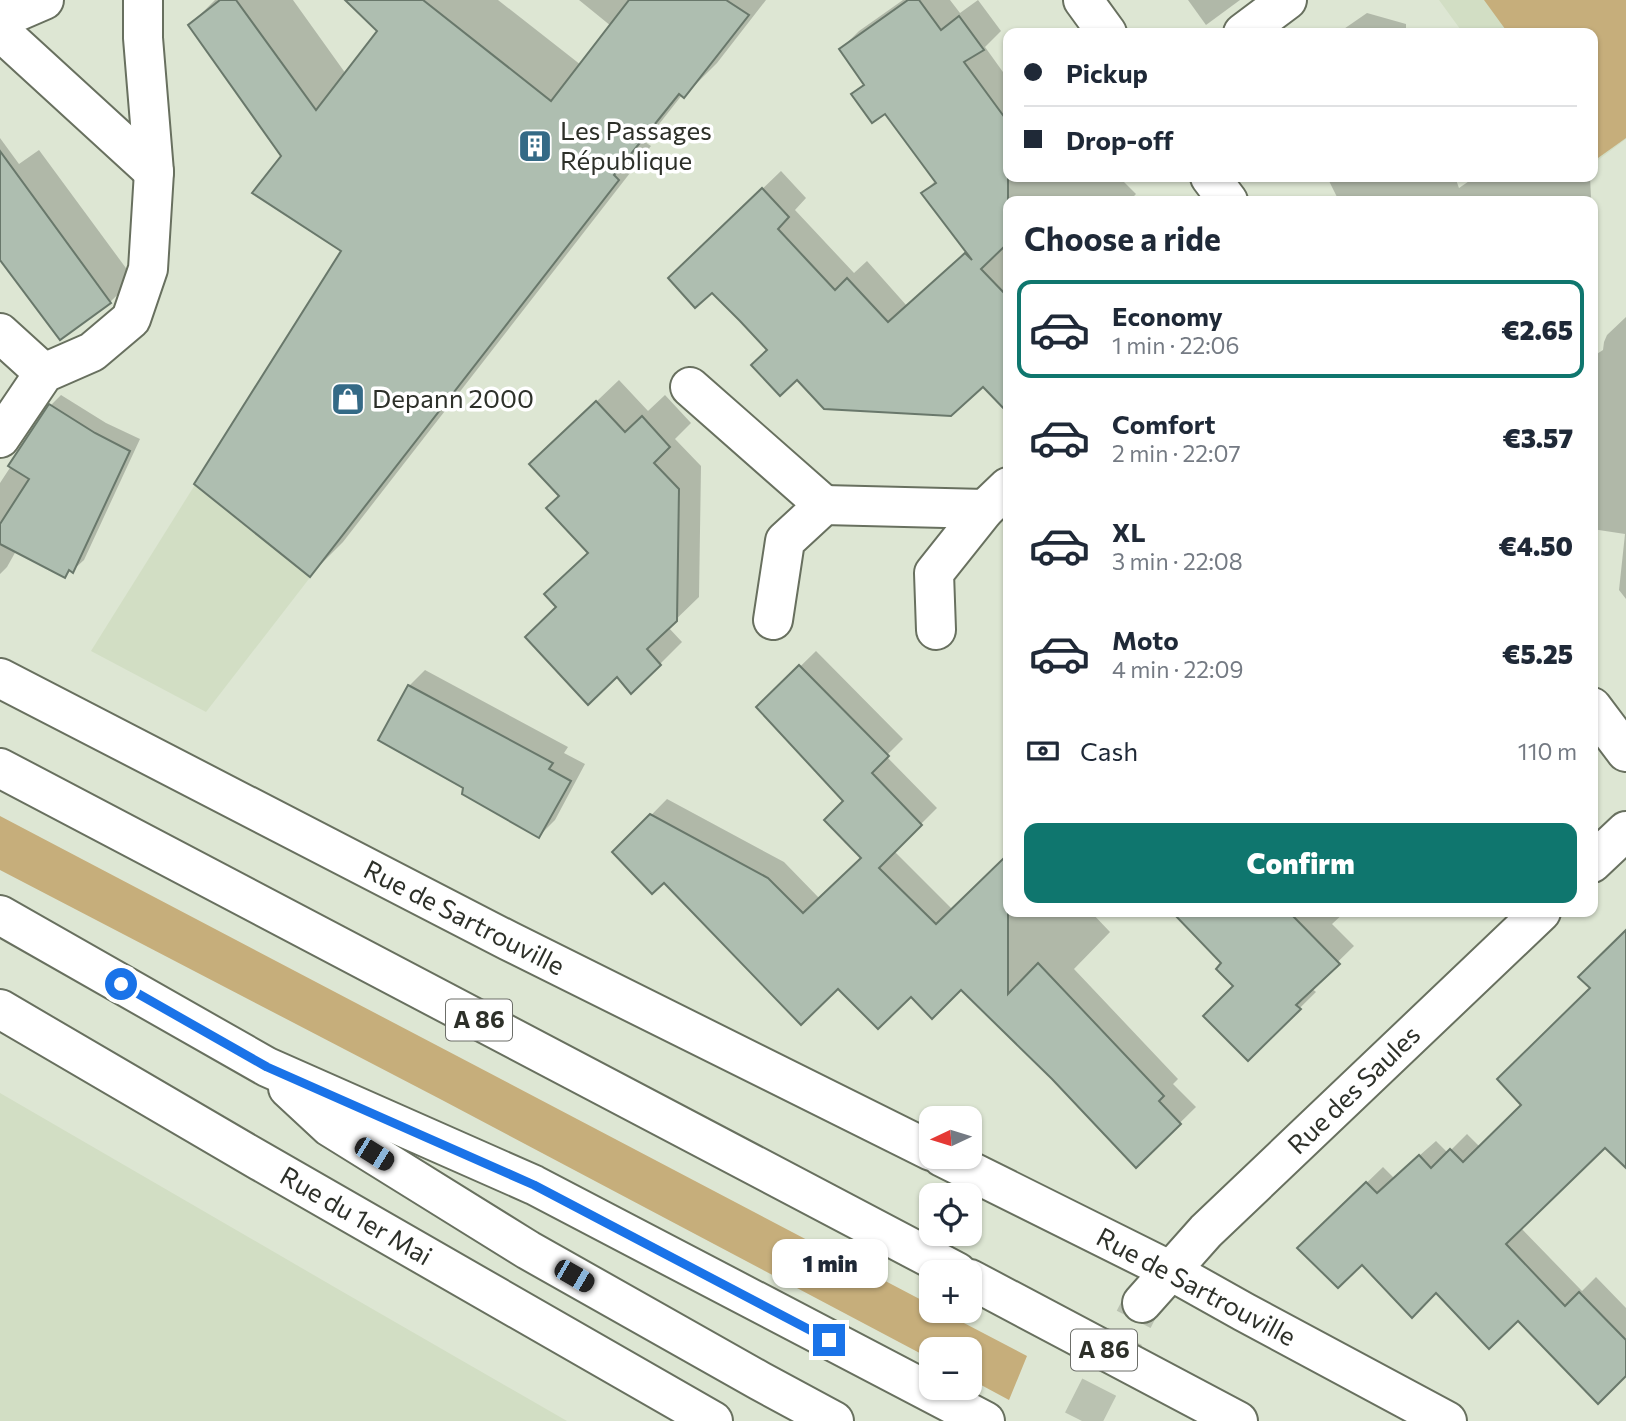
<!DOCTYPE html>
<meta charset="utf-8">
<style>
body{margin:0;font-family:Commissioner,sans-serif;background:#f2f2f3;color:#1f2937;height:100vh;display:flex;flex-direction:column;font-size:26px;white-space:nowrap}
*{box-sizing:border-box;margin:0}
p{font-size:23px;color:#747a83}
.icon{flex:none;width:38px;height:38px;fill:none;stroke:currentColor;stroke-width:2;stroke-linecap:round;stroke-linejoin:round}
.map{position:relative;flex:1;overflow:hidden}
.drawer{position:absolute;left:1003px;top:196px;width:595px;height:721px;display:flex;flex-direction:column;background:#fff;border-radius:14px;box-shadow:0 2px 5px #0004}
.drawer>*{flex:none}
.banner{position:absolute;left:1003px;top:28px;width:595px;height:154px;border-radius:14px;box-shadow:0 2px 5px #0004;display:grid;align-content:center;height:154px;padding:0 21px;background:#fff}
.needle{width:46px;rotate:266deg}
.buttons{position:absolute;left:919px;top:1106px;display:grid;gap:14px}
.buttons a{display:grid;place-items:center;width:63px;height:63px;border-radius:14px;background:#fff;box-shadow:0 2px 5px #0004;font-size:35px}
.end{position:absolute;width:32px;height:32px;margin:-16px;border:9px solid #1a73e8;background:#fff;box-shadow:0 0 0 4px #fff}
.from{border-radius:50%}
.bubble{position:absolute;height:49px;border-radius:14px;background:#fff;box-shadow:0 2px 5px #0004;font-size:23px;font-weight:800;line-height:49px;text-align:center}
.car{position:absolute;width:21px;height:42px;margin:-21px -10px;border-radius:9px;box-shadow:0 0 5px 2px #0007;background:linear-gradient(#222 24%,#8ab4d8 0 40%,#222 0 76%,#8ab4d8 0 86%,#222 0)}
.banner b{display:flex;align-items:center;gap:24px;height:66px;font-size:26px}
.banner b+b{border-top:2px solid #e0e1e3}
.banner i{width:18px;height:18px;background:#1f2937}
ul{padding:0;list-style:none}
li{display:flex;align-items:center;gap:21px;height:98px;margin:0 14px 10px;padding:0 7px;border:4px solid transparent;border-radius:14px}
li div{flex:1}
li b{display:block;font-size:26px}
li em{font-style:normal;font-weight:800}
li.on{border-color:#0f766e}
li>.icon{width:63px;height:63px;stroke-width:1.5}
h2{padding:0 21px;font-size:32px;line-height:84px}
.pay{display:flex;align-items:center;gap:18px;height:77px;padding:0 21px;font-size:26px}
.pay p{margin-inline-start:auto}
.action{display:flex;gap:14px;margin-top:auto;padding:14px 21px}
.action a{flex:1;height:80px;border-radius:14px;background:#0f766e;color:#fff;font-size:28px;font-weight:800;line-height:80px;text-align:center}
.map>svg:first-child{display:block}
</style>
<div class="map">
<svg width="1626" height="1421" viewBox="0 0 1626 1421">
<rect width="100%" height="100%" fill="#dde6d3"/>
<!-- built -->
<g fill="#d2dec4">
<path d="M1439 0H1626V139L1593 164 1592 33H1463Z"/>
<path d="M385 181 530 293 206 712 91 651Z"/>
<path d="M0 1093 343 1292 567 1421H0Z"/>
</g>
<!-- green -->
<g fill="#c6ae7b">
<path d="M1484 0H1626V138L1598 158 1593 150 1592 33H1508Z"/>
<path d="M0 816 931 1305V1311H941L1027 1356 1009 1400 970 1379V1349H931V1359L442 1100 0 870Z"/>
</g>
<!-- shadow -->
<g fill="#0003">
<path d="M215 0H293L346 74 380 31 347 0H498L581 65 611 26 579 0H766L717 63 684 96 682 95 645 142 651 146 343 542 310 575 343 250 283 157 190 25Z"/>
<path d="M903 0H950L960 13 978 0 1001 31 985 47 1008 79V177H1119L1136 194 1129 201H1008V392L983 385 769 349 688 260 781 171 806 198 795 210 854 273 867 261 907 306 968 251 923 193 936 180 886 112 854 94 865 83 841 49 859 31Z"/>
<path d="M1188 0H1240L1206 25Z"/>
<path d="M1367 13 1406 24V31L1408 33H1338Z"/>
<path d="M0 138 19 164 39 150 134 279 110 302 0 257Z"/>
<path d="M1327 177H1455L1459 188 1475 177H1590L1591 197 1587 201H1339Z"/>
<path d="M1626 317V599L1619 590 1625 534 1592 529V357L1603 350 1604 342 1607 335Z"/>
<path d="M619 380 648 411 665 395 691 423 675 439 701 466 699 597 668 627 682 642 660 664 558 607 589 553 561 495 554 442Z"/>
<path d="M61 395 106 423 140 439 84 560 73 570H71L65 576 16 551 7 567 0 574V483L51 405Z"/>
<path d="M816 651 903 739 886 756 937 808 894 851 953 910 1008 856V912H1091L1110 932 1074 969 1178 1079 1173 1084 1196 1107 1136 1166 1053 1078 961 988 911 994 838 987 615 852 667 799 784 862 820 899 863 857 845 801 759 707Z"/>
<path d="M425 670 568 747 564 753 585 764 555 820 539 836 465 787 409 686Z"/>
<path d="M1175 912H1345L1332 924 1354 946 1311 988 1316 992 1248 1059 1235 986 1223 963Z"/>
<path d="M1626 932V1151L1605 1145 1520 1227 1582 1291 1596 1277 1626 1308V1374L1518 1319 1437 1291 1362 1263 1316 1232 1383 1167 1394 1178 1436 1141 1448 1153 1467 1134 1480 1147 1524 1104Z"/>
</g>
<!-- building -->
<g fill="#aebeb0" stroke="#69786b" stroke-width="2">
<path d="M220 0H236L316 110 377 31 345 0H423L551 101 629 0H726L749 15 684 98 679 94 614 175 619 180 310 577 194 484 341 251 252 193 281 156 188 25Z"/>
<path d="M908 0H919L941 30 959 16 984 50 964 62 1008 122V243L981 269 1008 297V413L983 387 951 416 824 409 797 380 780 396 751 365 767 350 740 321 712 293 695 308 668 278 762 188 789 217 778 229 806 259 835 290 847 278 888 322 965 253 972 260 921 193 936 183 885 114 872 123 851 94 864 85 839 49Z"/>
<path d="M0 151 111 303 60 340 0 260Z"/>
<path d="M596 401 625 432 642 416 670 447 654 463 679 489 677 621 647 649 661 665 631 694 617 677 588 705 525 637 556 607 544 594 588 553 546 508 559 496 529 464Z"/>
<path d="M49 404 95 433 130 451 73 573 69 570 65 578 0 544V524L29 479 8 466Z"/>
<path d="M799 665 889 756 872 773 922 825 879 868 936 924 1008 854V994L1038 963 1164 1096 1159 1101 1181 1124 1136 1168 1052 1079 961 990 932 1019 911 997 878 1029 838 989 801 1025 664 883 652 894 612 852 650 814 768 878 803 913 861 858 824 820 843 801 756 707Z"/>
<path d="M408 685 553 763 549 769 571 781 539 838 462 794 463 788 378 740Z"/>
<path d="M1172 912H1289L1340 964 1296 1005 1301 1009 1248 1061 1203 1016 1233 986 1216 969 1221 963Z"/>
<path d="M1626 930V1168L1605 1148 1506 1244 1565 1306 1579 1292 1626 1340V1376L1598 1404 1518 1321 1489 1349 1436 1293 1412 1318 1362 1265 1338 1288 1297 1248 1366 1182 1377 1193 1419 1155 1431 1168 1450 1149 1463 1162 1521 1105 1497 1079 1590 988 1578 977Z"/>
</g>
<g fill="none" stroke-linecap="round" stroke-linejoin="round">
<!-- minor-tunnel -->
<path stroke="#bac2b1" stroke-width="38" stroke-dasharray="38 19" stroke-linecap="butt" d="M1082 1421 1142 1303"/>
<!-- minor casing -->
<g stroke="#68705f" stroke-width="42">
<g id="minor">
<path d="M0 19 44 0"/>
<path d="M0 31 154 172"/>
<path d="M1243 33 1287 0"/>
<path d="M0 333 44 373"/>
<path d="M690 387 824 505"/>
<path d="M0 438 44 373 92 352 131 319 148 269 154 172 143 38V0"/>
<path d="M773 620 785 541 824 505 985 509"/>
<path d="M936 630 934 573 985 509 1008 487"/>
<path d="M1592 863 1626 831"/>
<path d="M1142 1303 1206 1231 1541 912"/>
</g>
</g>
<!-- major casing -->
<g stroke="#68705f" stroke-width="42">
<g id="major">
<path d="M1083 0 1107 33"/>
<path d="M1210 177 1228 201"/>
<path d="M0 678 509 941 931 1151"/>
<path d="M1592 707 1626 752"/>
<path d="M0 1009 260 1161 713 1421"/>
<path d="M942 1157 1169 1270 1244 1312 1447 1421"/>
</g>
</g>
<!-- highway casing -->
<g stroke="#68705f" stroke-width="42">
<g id="highway">
<path d="M0 768 957 1272"/>
<path d="M0 915 267 1067 534 1185 985 1421"/>
<path d="M288 1088 330 1127 528 1250 760 1381 834 1421"/>
<path d="M970 1279 1238 1421"/>
</g>
</g>
<!-- minor -->
<use href="#minor" stroke="#fff" stroke-width="38"/>
<!-- major -->
<use href="#major" stroke="#fff" stroke-width="38"/>
<!-- highway -->
<use href="#highway" stroke="#fff" stroke-width="38"/>
</g>
<g fill="none" stroke-linecap="round" stroke-linejoin="round">
<!-- route -->
<path stroke="#1a73e8" stroke-width="9" d="M121 984 267 1067 534 1185 829 1340"/>
</g>
<!-- icons -->
<defs>
<g id="building-square" transform="scale(1.75)"><rect x="-9" y="-9" width="18" height="18" rx="4" fill="#346a86" stroke="#fff"/><path d="M-4-6H4V6H1V3H-1V6H-4ZM-2.5-4.3h1.7v1.8h-1.7ZM.8-4.3h1.7v1.8H.8ZM-2.5-1h1.7V.8h-1.7ZM.8-1h1.7V.8H.8Z" fill="#fff"/></g>
<g id="shop-square" transform="scale(1.75)"><rect x="-9" y="-9" width="18" height="18" rx="4" fill="#346a86" stroke="#fff"/><path d="M-5-2.5h2.3a2.7 3.5 0 0 1 5.4 0H5L5.5 6h-11ZM-1.5-2.5h3a1.5 2.3 0 0 0-3 0Z" fill="#fff"/></g>
</defs>
<g fill-rule="evenodd">
<use href="#building-square" x="535" y="146"/>
<use href="#shop-square" x="348" y="399"/>
</g>
<g text-anchor="middle" stroke-width="7" stroke-linejoin="round" paint-order="stroke">
<!-- shield labels -->
<g fill="#fff" stroke="#6c6e69" stroke-width="2">
<rect x="446" y="999.5" width="66" height="41" rx="5"/>
<rect x="1071" y="1329.5" width="66" height="41" rx="5"/>
</g>
<g font-size="24" font-weight="bold" fill="#2d3029">
<text x="479" y="1028">A 86</text>
<text x="1104" y="1358">A 86</text>
</g>
<!-- poi labels -->
<g font-size="26" fill="#2d3029" stroke="#fff" text-anchor="start">
<text x="560" y="140">Les Passages<tspan x="560" dy="30">République</tspan></text>
<text x="372" y="408">Depann 2000</text>
</g>
<!-- street labels -->
<g font-size="26" fill="#2d3029" stroke="#fff">
<text transform="translate(464 918) rotate(27)" y="9">Rue de Sartrouville</text>
<text transform="translate(1354 1090) rotate(-44)" y="9">Rue des Saules</text>
<text transform="translate(356 1216) rotate(30)" y="9">Rue du 1er Mai</text>
<text transform="translate(1196 1287) rotate(28)" y="9">Rue de Sartrouville</text>
</g>
</g>
</svg>
<div class="buttons">
<a><svg class="needle" viewBox="-14 -14 28 28"><path d="M0-13l5 13h-10z" fill="#e53935"/><path d="M0 13l5-13h-10z" fill="#747a83"/></svg></a>
<a><svg class="icon" aria-label="locate" viewBox="0 0 24 24"><circle cx="12" cy="12" r="6"/><path d="M12 2v4M12 18v4M2 12h4M18 12h4"/></svg></a>
<a>+</a>
<a>−</a>
</div>
<i class="end from" style="left:121px;top:984px"></i>
<i class="end" style="left:829px;top:1340px"></i>
<div class="bubble" style="left:772px;top:1239px;width:116px">1 min</div>
<i class="car" style="left:374px;top:1154px;rotate:122deg"></i>
<i class="car" style="left:574px;top:1276px;rotate:120deg"></i>
<div class="banner">
<b><i class="from"></i>Pickup</b>
<b><i></i>Drop-off</b>
</div>
<section class="drawer">
<h2>Choose a ride</h2>
<ul>
<li class="on"><svg class="icon" aria-label="car" viewBox="0 0 24 24"><path d="M5 17H2v-5l4-1 3-4h7l3 4 3 1v5h-3M9 17h6M6 11h13"/><circle cx="7" cy="17" r="2"/><circle cx="17" cy="17" r="2"/></svg><div><b>Economy</b><p>1 min · 22:06</p></div><em>€2.65</em></li>
<li><svg class="icon" aria-label="car" viewBox="0 0 24 24"><path d="M5 17H2v-5l4-1 3-4h7l3 4 3 1v5h-3M9 17h6M6 11h13"/><circle cx="7" cy="17" r="2"/><circle cx="17" cy="17" r="2"/></svg><div><b>Comfort</b><p>2 min · 22:07</p></div><em>€3.57</em></li>
<li><svg class="icon" aria-label="car" viewBox="0 0 24 24"><path d="M5 17H2v-5l4-1 3-4h7l3 4 3 1v5h-3M9 17h6M6 11h13"/><circle cx="7" cy="17" r="2"/><circle cx="17" cy="17" r="2"/></svg><div><b>XL</b><p>3 min · 22:08</p></div><em>€4.50</em></li>
<li><svg class="icon" aria-label="car" viewBox="0 0 24 24"><path d="M5 17H2v-5l4-1 3-4h7l3 4 3 1v5h-3M9 17h6M6 11h13"/><circle cx="7" cy="17" r="2"/><circle cx="17" cy="17" r="2"/></svg><div><b>Moto</b><p>4 min · 22:09</p></div><em>€5.25</em></li>
</ul>
<div class="pay"><svg class="icon" aria-label="cash" viewBox="0 0 24 24"><path d="M3 7h18v10H3z"/><circle cx="12" cy="12" r="2"/></svg>Cash<p>110 m</p></div>
<div class="action"><a>Confirm</a></div>
</section>
</div>
